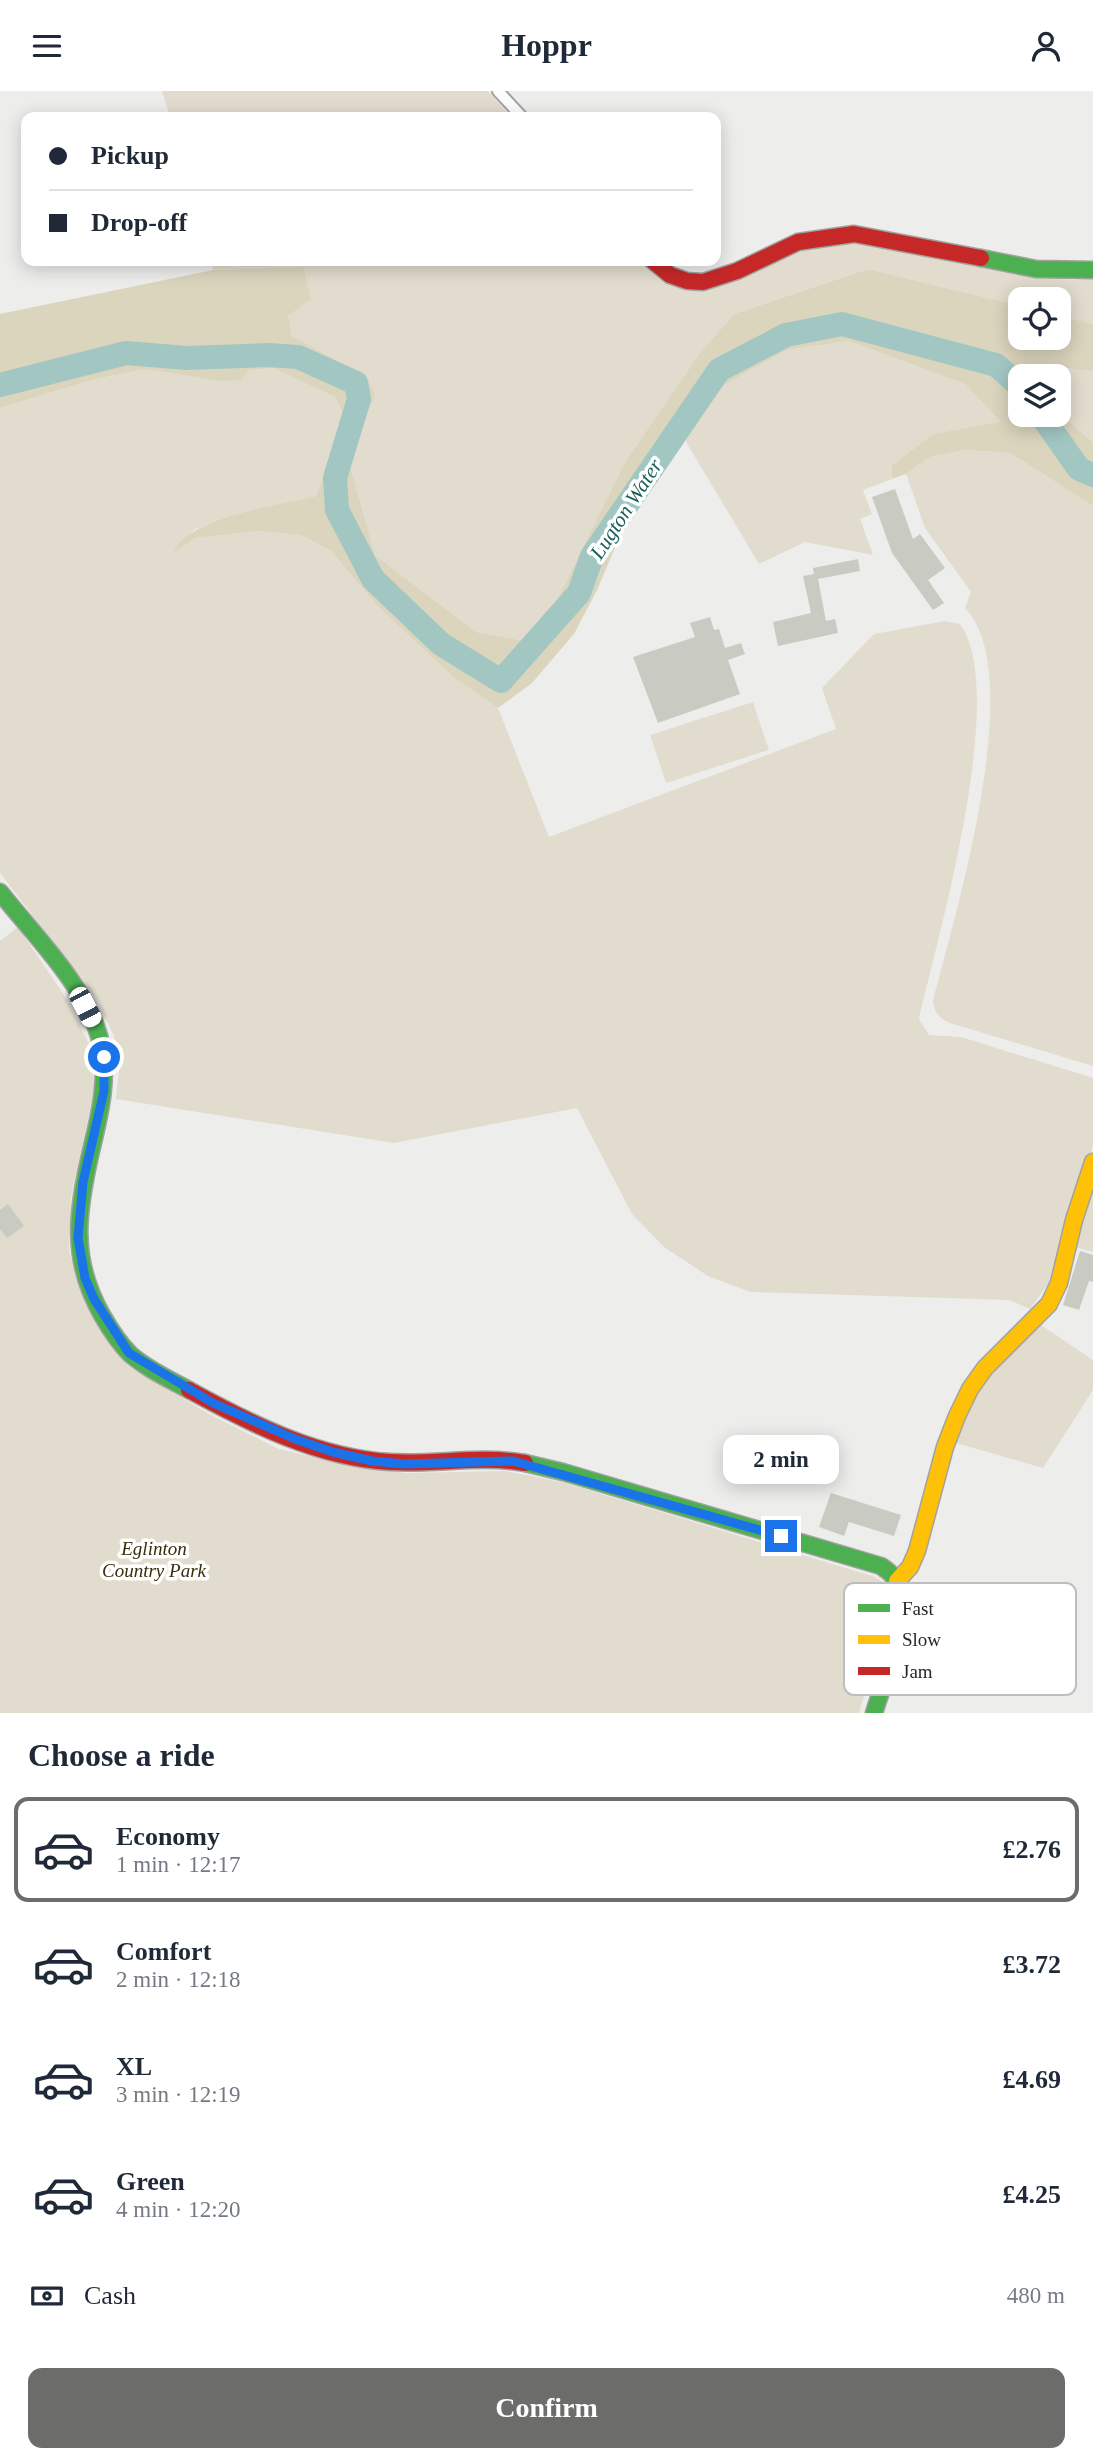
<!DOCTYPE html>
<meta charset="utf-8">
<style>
body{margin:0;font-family:"Times New Roman",serif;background:#f2f2f3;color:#1f2937;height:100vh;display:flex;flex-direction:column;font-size:26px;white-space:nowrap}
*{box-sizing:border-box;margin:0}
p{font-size:23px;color:#747a83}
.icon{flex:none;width:38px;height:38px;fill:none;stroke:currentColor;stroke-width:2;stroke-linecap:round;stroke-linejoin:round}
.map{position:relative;height:1622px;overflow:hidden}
.side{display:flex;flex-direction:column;background:#fff;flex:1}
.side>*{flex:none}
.hud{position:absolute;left:21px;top:21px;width:700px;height:154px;border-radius:14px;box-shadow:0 4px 18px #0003;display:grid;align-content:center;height:154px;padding:0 28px;background:#fff}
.controls{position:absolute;left:1008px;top:196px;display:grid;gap:14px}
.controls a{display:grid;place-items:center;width:63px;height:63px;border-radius:14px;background:#fff;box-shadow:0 4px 18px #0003;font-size:35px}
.end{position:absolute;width:32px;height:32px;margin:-16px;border:9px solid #1a73e8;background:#fff;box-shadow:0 0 0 4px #fff}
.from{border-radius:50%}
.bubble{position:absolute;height:49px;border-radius:14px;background:#fff;box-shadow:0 4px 18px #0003;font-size:23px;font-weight:800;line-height:49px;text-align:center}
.car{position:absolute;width:21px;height:42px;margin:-21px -10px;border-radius:9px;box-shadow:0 0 5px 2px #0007;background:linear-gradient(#fff 24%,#345 0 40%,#fff 0 76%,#345 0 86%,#fff 0)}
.hud b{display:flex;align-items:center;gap:24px;height:66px;font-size:26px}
.hud b+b{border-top:2px solid #e0e1e3}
.hud i{width:18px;height:18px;background:#1f2937}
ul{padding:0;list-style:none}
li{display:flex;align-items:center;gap:21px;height:105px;margin:0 14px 10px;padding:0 14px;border:4px solid transparent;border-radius:14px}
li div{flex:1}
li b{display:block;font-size:26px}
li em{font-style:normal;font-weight:800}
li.on{border-color:#6c6d6b}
li>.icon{width:63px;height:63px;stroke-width:1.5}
h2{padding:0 28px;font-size:32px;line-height:84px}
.pay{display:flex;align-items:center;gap:18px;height:77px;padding:0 28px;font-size:26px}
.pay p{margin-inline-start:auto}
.action{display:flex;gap:14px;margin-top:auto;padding:14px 28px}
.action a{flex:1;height:80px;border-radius:14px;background:#6c6d6b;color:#fff;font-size:28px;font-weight:800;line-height:80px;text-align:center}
header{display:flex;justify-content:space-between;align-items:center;height:91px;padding:0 28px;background:#fff;font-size:32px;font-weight:800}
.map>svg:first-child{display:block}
</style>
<header><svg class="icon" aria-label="menu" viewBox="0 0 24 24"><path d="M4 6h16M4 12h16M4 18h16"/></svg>Hoppr<svg class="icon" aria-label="person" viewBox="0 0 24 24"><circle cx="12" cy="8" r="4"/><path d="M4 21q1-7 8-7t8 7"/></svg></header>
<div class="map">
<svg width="1093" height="1622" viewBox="0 0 1093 1622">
<rect width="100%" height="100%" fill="#edeeec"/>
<!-- green -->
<g fill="#e1dccd">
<path d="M162 0H488L511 26H170Z"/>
<path d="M861 148 1029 185 1074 189 1093 187V233L1059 225V208H1020V215L868 178 734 223 700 262 625 371 546 531 520 549 476 541 375 464 349 371 375 304 368 286 292 245 288 225 303 176 213 179 211 170H644L669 193 688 200 710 197 808 154Z"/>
<path d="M849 250 965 293 1002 332 933 343 892 374V388L863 399 872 423 860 428 873 464 805 451 759 473 685 349 724 294 787 259Z"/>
<path d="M1045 273 1093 280V351L1059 322V285H1048Z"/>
<path d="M273 277 335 306 344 325 316 405 244 422 195 438 174 461 194 447 258 440 301 444 331 460 380 516 452 585 498 617 549 746 836 638 822 597 874 543 945 530 960 533C1009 601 938 845 919 928L929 944 961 946 1093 987V1055L1053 1186 1030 1218 1009 1209 750 1201 708 1185 664 1156 632 1123 577 1017 394 1052 116 1008 120 972 113 943 98 910 0 782V317L92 289 144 278 219 290 249 279Z"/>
<path d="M964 359 1010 362 1093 415V975L950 932C939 927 935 923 933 910 954 827 1029 583 965 517L971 501 925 437 906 383 930 366Z"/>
<path d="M753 611 769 659 666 692 650 644Z"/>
<path d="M18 836 66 907 89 953 95 995 71 1106 69 1160 86 1215 107 1246 132 1277 211 1324 279 1358 352 1375 406 1382 505 1380 562 1391 872 1485 882 1490 891 1511 859 1622H0V850Z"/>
<path d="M1093 1090V1161L1076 1156Z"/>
<path d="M1041 1234 1093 1269V1299L1043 1377 956 1352 979 1296 1016 1253Z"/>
</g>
<!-- forest -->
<path fill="#dbd5be" d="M303 176 311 208 288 225 292 245 368 286 375 304 349 371 375 464 476 541 520 549 546 531 625 371 700 262 734 223 868 178 1020 215V247H1059V225L1093 233V280L1046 274 1048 285H1020V324L1059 322 1093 351V415L1010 362 964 359 930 366 906 383 892 388V374L933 343 1001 331 965 293 849 250 787 259 724 294 624 435 598 497 574 543 532 592 498 617 452 585 379 516 331 460 301 444 258 440 194 447 174 462C182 428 284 413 316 405L344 325 335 306 273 277 249 279 241 289 219 290 144 278 92 289 0 317V223L213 179Z"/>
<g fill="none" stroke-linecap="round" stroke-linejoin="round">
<!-- river -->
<g stroke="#a2c7c2" stroke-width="24">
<path d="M0 294 126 262 187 267 268 264 298 266 356 292 359 308 335 387 337 419 373 488 441 553 501 590 579 502 592 465 719 279 786 244 842 233 996 274 1020 295"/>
<path d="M1041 324 1079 378 1093 384"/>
</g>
</g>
<!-- building -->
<g fill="#c9cbc2">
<path d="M895 398 913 448 920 443 945 477 928 489 944 512 933 519 892 462 872 406Z"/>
<path d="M858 468 860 480 818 488 826 530 835 528 838 542 778 555 773 531 811 522 803 485 814 483 813 477Z"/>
<path d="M710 526 714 539 719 538 725 557 741 552 745 563 728 569 740 603 658 632 633 566 695 546 690 532Z"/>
<path d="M8 1113 24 1135 7 1147 0 1138V1119Z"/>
<path d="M1080 1160 1093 1164V1191L1089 1190 1079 1219 1063 1214Z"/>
<path d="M831 1402 901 1424 894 1445 849 1431 844 1445 819 1436Z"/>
</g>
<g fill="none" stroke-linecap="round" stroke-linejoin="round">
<!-- street casing -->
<g stroke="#a2a3a1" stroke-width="14">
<path id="street" d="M498 0 522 26"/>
</g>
<!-- fast casing -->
<g stroke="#a2a3a1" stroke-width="19">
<g id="fast">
<path d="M981 167 1036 178 1093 179"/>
<path d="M0 801C33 843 84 893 99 945 110 983 100 1023 91 1060 77 1121 70 1168 102 1224 110 1238 119 1252 130 1263 147 1278 169 1288 189 1299"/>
<path d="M525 1372 563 1381 881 1475C890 1481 899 1489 901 1500 908 1534 884 1589 874 1622"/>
</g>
</g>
<!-- slow casing -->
<g stroke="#a2a3a1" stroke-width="19">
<path id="slow" d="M897 1490 910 1476 917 1460 945 1356 957 1325 970 1298 985 1277 1049 1213 1059 1192 1074 1129 1093 1071"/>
</g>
<!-- jam casing -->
<g stroke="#a2a3a1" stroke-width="19">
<g id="jam">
<path d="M653 170 670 184 687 190 703 191 737 180 798 151 854 143 981 167"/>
<path d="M189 1299C251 1333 319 1367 390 1371 435 1374 480 1364 525 1372"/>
</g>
</g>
<!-- street -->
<use href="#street" stroke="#fcfcfc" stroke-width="10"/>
<!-- fast -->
<use href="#fast" stroke="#4caf50" stroke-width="16"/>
<!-- slow -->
<use href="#slow" stroke="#ffc107" stroke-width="16"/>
<!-- jam -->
<use href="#jam" stroke="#c62828" stroke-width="16"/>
</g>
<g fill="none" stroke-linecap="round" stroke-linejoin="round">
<!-- route -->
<path stroke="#1a73e8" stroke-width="9" d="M104 966V1000L83 1091 78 1147 85 1187 94 1208 129 1262 213 1312 295 1348 333 1361 372 1370 404 1373 513 1370 781 1445"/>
</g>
<g text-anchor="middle" stroke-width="7" stroke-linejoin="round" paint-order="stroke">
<!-- park labels -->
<g font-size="19" font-style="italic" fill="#382d0c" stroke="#fff">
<text x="154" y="1464">Eglinton<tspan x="154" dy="22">Country Park</tspan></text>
</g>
<!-- water labels -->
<g font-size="21" font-style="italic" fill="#175f59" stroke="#fff">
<text transform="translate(626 418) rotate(-57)" y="7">Lugton Water</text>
</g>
</g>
<!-- legend -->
<rect x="844" y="1492" width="232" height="112" rx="10" fill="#fff" stroke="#bebebe" stroke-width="2"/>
<rect x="858" y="1513" width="32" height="8" fill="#4caf50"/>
<rect x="858" y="1544" width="32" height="9" fill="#ffc107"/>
<rect x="858" y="1576" width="32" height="8" fill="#c62828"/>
<g font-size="19" fill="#262826">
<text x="902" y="1524">Fast</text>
<text x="902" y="1555">Slow</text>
<text x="902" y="1587">Jam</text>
</g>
</svg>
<div class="controls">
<a><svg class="icon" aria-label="locate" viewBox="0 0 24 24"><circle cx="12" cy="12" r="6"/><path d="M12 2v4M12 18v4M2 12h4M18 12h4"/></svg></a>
<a><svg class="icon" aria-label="layers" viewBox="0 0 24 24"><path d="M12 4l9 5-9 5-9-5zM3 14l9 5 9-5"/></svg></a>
</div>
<i class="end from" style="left:104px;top:966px"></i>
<i class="end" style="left:781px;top:1445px"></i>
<div class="bubble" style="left:723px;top:1344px;width:116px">2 min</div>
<i class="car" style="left:85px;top:916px;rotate:152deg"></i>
<div class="hud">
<b><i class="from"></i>Pickup</b>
<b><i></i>Drop-off</b>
</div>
</div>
<section class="side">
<h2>Choose a ride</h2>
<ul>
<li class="on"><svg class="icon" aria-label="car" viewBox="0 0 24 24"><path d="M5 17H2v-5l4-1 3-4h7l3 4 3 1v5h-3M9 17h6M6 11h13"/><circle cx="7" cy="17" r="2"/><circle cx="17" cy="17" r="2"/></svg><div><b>Economy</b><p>1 min · 12:17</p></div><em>£2.76</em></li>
<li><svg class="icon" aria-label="car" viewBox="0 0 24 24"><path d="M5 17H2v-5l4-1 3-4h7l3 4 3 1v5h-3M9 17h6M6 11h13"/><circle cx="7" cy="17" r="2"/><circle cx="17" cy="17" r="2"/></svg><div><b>Comfort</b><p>2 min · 12:18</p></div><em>£3.72</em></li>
<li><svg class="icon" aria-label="car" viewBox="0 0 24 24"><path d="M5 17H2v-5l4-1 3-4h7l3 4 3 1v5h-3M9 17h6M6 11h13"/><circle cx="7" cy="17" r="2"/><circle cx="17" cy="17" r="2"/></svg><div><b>XL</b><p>3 min · 12:19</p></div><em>£4.69</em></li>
<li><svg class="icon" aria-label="car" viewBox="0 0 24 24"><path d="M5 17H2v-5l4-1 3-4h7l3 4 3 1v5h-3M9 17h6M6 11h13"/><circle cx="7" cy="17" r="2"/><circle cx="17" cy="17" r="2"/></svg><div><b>Green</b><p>4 min · 12:20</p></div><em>£4.25</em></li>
</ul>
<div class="pay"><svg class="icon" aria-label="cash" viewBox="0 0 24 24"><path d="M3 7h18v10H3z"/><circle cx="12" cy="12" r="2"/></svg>Cash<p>480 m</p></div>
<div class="action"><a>Confirm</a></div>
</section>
